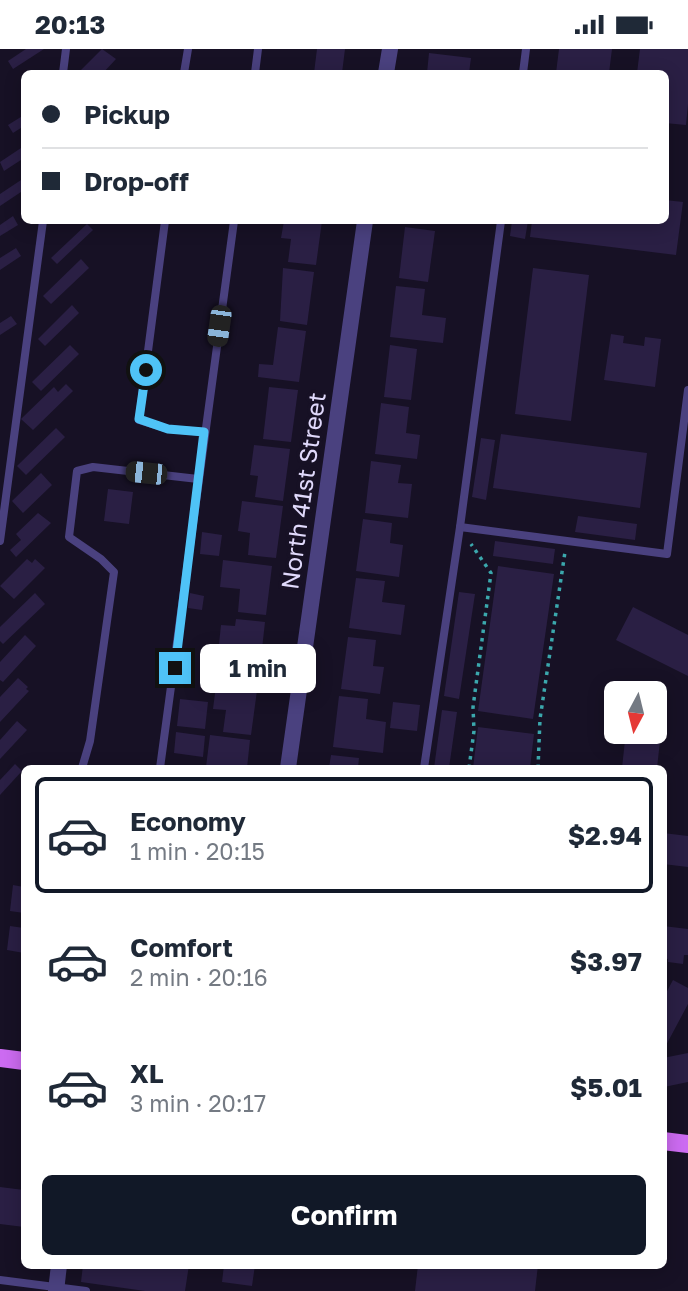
<!DOCTYPE html>
<meta charset="utf-8">
<style>
body{margin:0;font-family:"Golos Text",sans-serif;background:#f2f2f3;color:#1f2937;height:100vh;display:flex;flex-direction:column;font-size:26px;white-space:nowrap}
*{box-sizing:border-box;margin:0}
p{font-size:23px;color:#747a83}
.icon{flex:none;width:38px;height:38px;fill:none;stroke:currentColor;stroke-width:2;stroke-linecap:round;stroke-linejoin:round}
.map{position:relative;flex:1;overflow:hidden}
.drawer{position:absolute;left:21px;top:716px;width:646px;height:504px;display:flex;flex-direction:column;background:#fff;border-radius:10px;box-shadow:0 4px 18px #0003}
.drawer>*{flex:none}
.hud{position:absolute;left:21px;top:21px;width:648px;height:154px;border-radius:10px;box-shadow:0 4px 18px #0003;display:grid;align-content:center;height:154px;padding:0 21px;background:#fff}
.needle{width:46px;rotate:187deg}
.tools{position:absolute;left:604px;top:632px;display:grid;gap:14px}
.tools a{display:grid;place-items:center;width:63px;height:63px;border-radius:10px;background:#fff;box-shadow:0 4px 18px #0003;font-size:35px}
.end{position:absolute;width:32px;height:32px;margin:-16px;border:9px solid #4fc3f7;background:#111;box-shadow:0 0 0 4px #111}
.from{border-radius:50%}
.bubble{position:absolute;height:49px;border-radius:10px;background:#fff;box-shadow:0 4px 18px #0003;font-size:23px;font-weight:700;line-height:49px;text-align:center}
.car{position:absolute;width:21px;height:42px;margin:-21px -10px;border-radius:9px;box-shadow:0 0 5px 2px #0007;background:linear-gradient(#222 24%,#8ab4d8 0 40%,#222 0 76%,#8ab4d8 0 86%,#222 0)}
.hud b{display:flex;align-items:center;gap:24px;height:66px;font-size:26px}
.hud b+b{border-top:2px solid #e0e1e3}
.hud i{width:18px;height:18px;background:#1f2937}
ul{padding:12px 0 0;list-style:none}
li{display:flex;align-items:center;gap:21px;height:116px;margin:0 14px 10px;padding:0 7px;border:4px solid transparent;border-radius:10px}
li div{flex:1}
li b{display:block;font-size:26px}
li em{font-style:normal;font-weight:700}
li.on{border-color:#111827}
li>.icon{width:63px;height:63px;stroke-width:1.5}
.action{display:flex;gap:14px;margin-top:auto;padding:14px 21px}
.action a{flex:1;height:80px;border-radius:10px;background:#111827;color:#fff;font-size:28px;font-weight:700;line-height:80px;text-align:center}
.status{display:flex;justify-content:space-between;align-items:center;height:49px;padding:0 35px;background:#fff;direction:ltr}
.status svg{height:19px;fill:currentColor}
.map>svg:first-child{display:block}
</style>
<div class="status"><b>20:13</b><svg viewBox="0 0 49 12"><path d="M0 12V9h3v3zM5 12V6h3v6zM10 12V3h3v9zM15 12V0h3v12zM26 1h20v11H26zM47 4h2v5h-2z"/></svg></div>
<div class="map">
<svg width="688" height="1242" viewBox="0 0 688 1242">
<rect width="100%" height="100%" fill="#171125"/>
<!-- building -->
<g fill="#2a1f44">
<path d="M26 0H44L13 20 8 12Z"/>
<path d="M102 0 116 10 103 24H78Z"/>
<path d="M317 0H345L342 24H314Z"/>
<path d="M559 0H612L609 24H556Z"/>
<path d="M640 0H688V55L686 76 665 74V24H637Z"/>
<path d="M429 4 471 9 469 24H427Z"/>
<path d="M24 66V77L13 84 8 76Z"/>
<path d="M24 97V109L4 122 0 113Z"/>
<path d="M24 129V141L0 157V145Z"/>
<path d="M665 151 683 153 676 206 530 188 532 172H665Z"/>
<path d="M13 167 18 176 0 187V176Z"/>
<path d="M284 172H322L316 216 288 213 291 190 281 189Z"/>
<path d="M512 172H528L525 190 510 187Z"/>
<path d="M87 175 93 181 57 215 51 209Z"/>
<path d="M405 178 435 182 428 233 399 229Z"/>
<path d="M16 199 21 207 0 221V209Z"/>
<path d="M81 210 89 219 51 255 43 247Z"/>
<path d="M283 219 314 223 307 276 280 272Z"/>
<path d="M533 219 589 226 571 372 515 365Z"/>
<path d="M396 237 425 240 422 266 446 269 443 294 390 288Z"/>
<path d="M72 256 79 264 45 297 38 290Z"/>
<path d="M11 267 17 275 0 286V274Z"/>
<path d="M278 278 306 282 299 333 258 328 259 315 273 316Z"/>
<path d="M611 285 624 287 623 294 644 297 645 288 661 290 655 338 604 331Z"/>
<path d="M70 296 79 305 41 342 32 333Z"/>
<path d="M390 296 417 300 411 351 384 348Z"/>
<path d="M66 335 73 342 33 381 21 370 54 338 58 343Z"/>
<path d="M269 338 298 341 291 393 263 390Z"/>
<path d="M381 354 409 358 406 384 420 386 417 410 375 405Z"/>
<path d="M56 379 65 388 26 426 17 417Z"/>
<path d="M501 385 647 404 640 459 493 439Z"/>
<path d="M481 389 495 391 486 451 472 448Z"/>
<path d="M254 396 290 400 283 452 255 448 258 427 250 426Z"/>
<path d="M371 412 401 416 398 434 412 435 408 469 365 464Z"/>
<path d="M41 424 52 436 23 464 12 452Z"/>
<path d="M108 440 133 443 129 475 104 472Z"/>
<path d="M242 452 283 457 276 509 248 506 250 484 238 482Z"/>
<path d="M38 464 51 474 16 508 10 501 21 491 16 485Z"/>
<path d="M578 467 637 475 635 491 575 483Z"/>
<path d="M363 470 392 474 390 494 403 496 399 528 356 522Z"/>
<path d="M202 483 222 486 219 507 200 505Z"/>
<path d="M495 492 555 500 553 515 493 507Z"/>
<path d="M27 510 32 514 35 510 45 519 14 550 0 537Z"/>
<path d="M223 511 272 517 266 566 238 563 240 540 220 538Z"/>
<path d="M498 517 554 525 533 670 478 662Z"/>
<path d="M356 529 385 532 382 553 405 556 401 586 349 579Z"/>
<path d="M459 543 475 545 459 650 444 647Z"/>
<path d="M35 544 45 555 3 595 0 592V578Z"/>
<path d="M190 544 204 547 202 561 188 559Z"/>
<path d="M633 558 688 586V627L616 591Z"/>
<path d="M236 570 265 573 259 627 231 623 234 597 219 595 221 576 235 577Z"/>
<path d="M25 586 36 597 3 633 0 631V613Z"/>
<path d="M348 588 376 591 373 617 384 618 380 645 341 640Z"/>
<path d="M18 629 28 638 26 640 29 642 0 673V648Z"/>
<path d="M217 629 258 634 251 686 223 683 226 661 213 660Z"/>
<path d="M632 634 666 638 657 719H622L626 682H654V644H631Z"/>
<path d="M339 647 368 650 366 670 386 673 383 704 333 698Z"/>
<path d="M180 650 208 653 205 680 177 677Z"/>
<path d="M393 653 420 656 417 682 390 679Z"/>
<path d="M442 661 457 663 449 719H434Z"/>
<path d="M17 672 27 681 0 710V691Z"/>
<path d="M478 678 534 685 530 719H473Z"/>
<path d="M176 683 205 687 203 708 174 704Z"/>
<path d="M210 686 250 691 247 719 206 718Z"/>
<path d="M331 706 359 709 358 719H329Z"/>
<path d="M15 715 22 722 0 746V731Z"/>
<path d="M663 784 688 787V818L663 815Z"/>
<path d="M13 836 24 838V864L10 862Z"/>
<path d="M10 877 24 879V904L7 901Z"/>
<path d="M663 877 688 880V906H684L683 915 668 913V910L663 909Z"/>
<path d="M673 931 688 939V955L663 1002V942L666 944Z"/>
<path d="M688 1004V1033L664 1038 663 1009Z"/>
<path d="M0 1138 24 1141V1178L0 1175Z"/>
<path d="M83 1216H189L185 1242H145L81 1233Z"/>
<path d="M224 1216H255L252 1237 222 1233Z"/>
<path d="M418 1216H538L535 1242H415Z"/>
</g>
<g fill="none" stroke-linecap="round" stroke-linejoin="round">
<!-- path -->
<g stroke="#3ba8ad" stroke-width="3.5" stroke-dasharray="3.5 5" stroke-linecap="butt">
<path d="M469 719 474 682 473 658 491 524 471 495"/>
<path d="M538 719 540 670 565 503"/>
</g>
<!-- service -->
<g stroke="#4a417f" stroke-width="8">
<path d="M63 24 66 0"/>
<path d="M184 24 188 0"/>
<path d="M255 24 258 0"/>
<path d="M523 24 526 0"/>
<path d="M165 172 139 371 168 380 204 383"/>
<path d="M460 478 667 505 688 341"/>
<path d="M0 492 43 172"/>
<path d="M82 719 90 692 114 523 101 510 69 488 77 422 93 418 198 430"/>
<path d="M160 719 234 172"/>
<path d="M424 719 460 478 501 172"/>
<path d="M0 1231 86 1242"/>
</g>
<!-- minor -->
<g stroke="#4a417f" stroke-width="16">
<path d="M386 24 390 0"/>
<path d="M288 719 365 172"/>
<path d="M56 1242 59 1216"/>
</g>
<!-- primary -->
<g stroke="#cc6bf1" stroke-width="18">
<path d="M0 1009 24 1012"/>
<path d="M663 1092 688 1095"/>
</g>
</g>
<g fill="none" stroke-linecap="round" stroke-linejoin="round">
<!-- route -->
<path stroke="#4fc3f7" stroke-width="9" d="M146 321 139 370 168 380 204 383 175 619"/>
</g>
<g text-anchor="middle" stroke-width="7" stroke-linejoin="round" paint-order="stroke">
<!-- street labels -->
<g font-size="24" fill="#e0d9fb" stroke="#171125">
<text transform="translate(304 442) rotate(-82)" y="8">North 41st Street</text>
</g>
</g>
</svg>
<div class="tools">
<a><svg class="needle" viewBox="-14 -14 28 28"><path d="M0-13l5 13h-10z" fill="#e53935"/><path d="M0 13l5-13h-10z" fill="#747a83"/></svg></a>
</div>
<i class="end from" style="left:146px;top:321px"></i>
<i class="end" style="left:175px;top:619px"></i>
<div class="bubble" style="left:200px;top:595px;width:116px">1 min</div>
<i class="car" style="left:219px;top:277px;rotate:188deg"></i>
<i class="car" style="left:146px;top:424px;rotate:276deg"></i>
<div class="hud">
<b><i class="from"></i>Pickup</b>
<b><i></i>Drop-off</b>
</div>
<section class="drawer">
<ul>
<li class="on"><svg class="icon" aria-label="car" viewBox="0 0 24 24"><path d="M5 17H2v-5l4-1 3-4h7l3 4 3 1v5h-3M9 17h6M6 11h13"/><circle cx="7" cy="17" r="2"/><circle cx="17" cy="17" r="2"/></svg><div><b>Economy</b><p>1 min · 20:15</p></div><em>$2.94</em></li>
<li><svg class="icon" aria-label="car" viewBox="0 0 24 24"><path d="M5 17H2v-5l4-1 3-4h7l3 4 3 1v5h-3M9 17h6M6 11h13"/><circle cx="7" cy="17" r="2"/><circle cx="17" cy="17" r="2"/></svg><div><b>Comfort</b><p>2 min · 20:16</p></div><em>$3.97</em></li>
<li><svg class="icon" aria-label="car" viewBox="0 0 24 24"><path d="M5 17H2v-5l4-1 3-4h7l3 4 3 1v5h-3M9 17h6M6 11h13"/><circle cx="7" cy="17" r="2"/><circle cx="17" cy="17" r="2"/></svg><div><b>XL</b><p>3 min · 20:17</p></div><em>$5.01</em></li>
</ul>
<div class="action"><a>Confirm</a></div>
</section>
</div>
